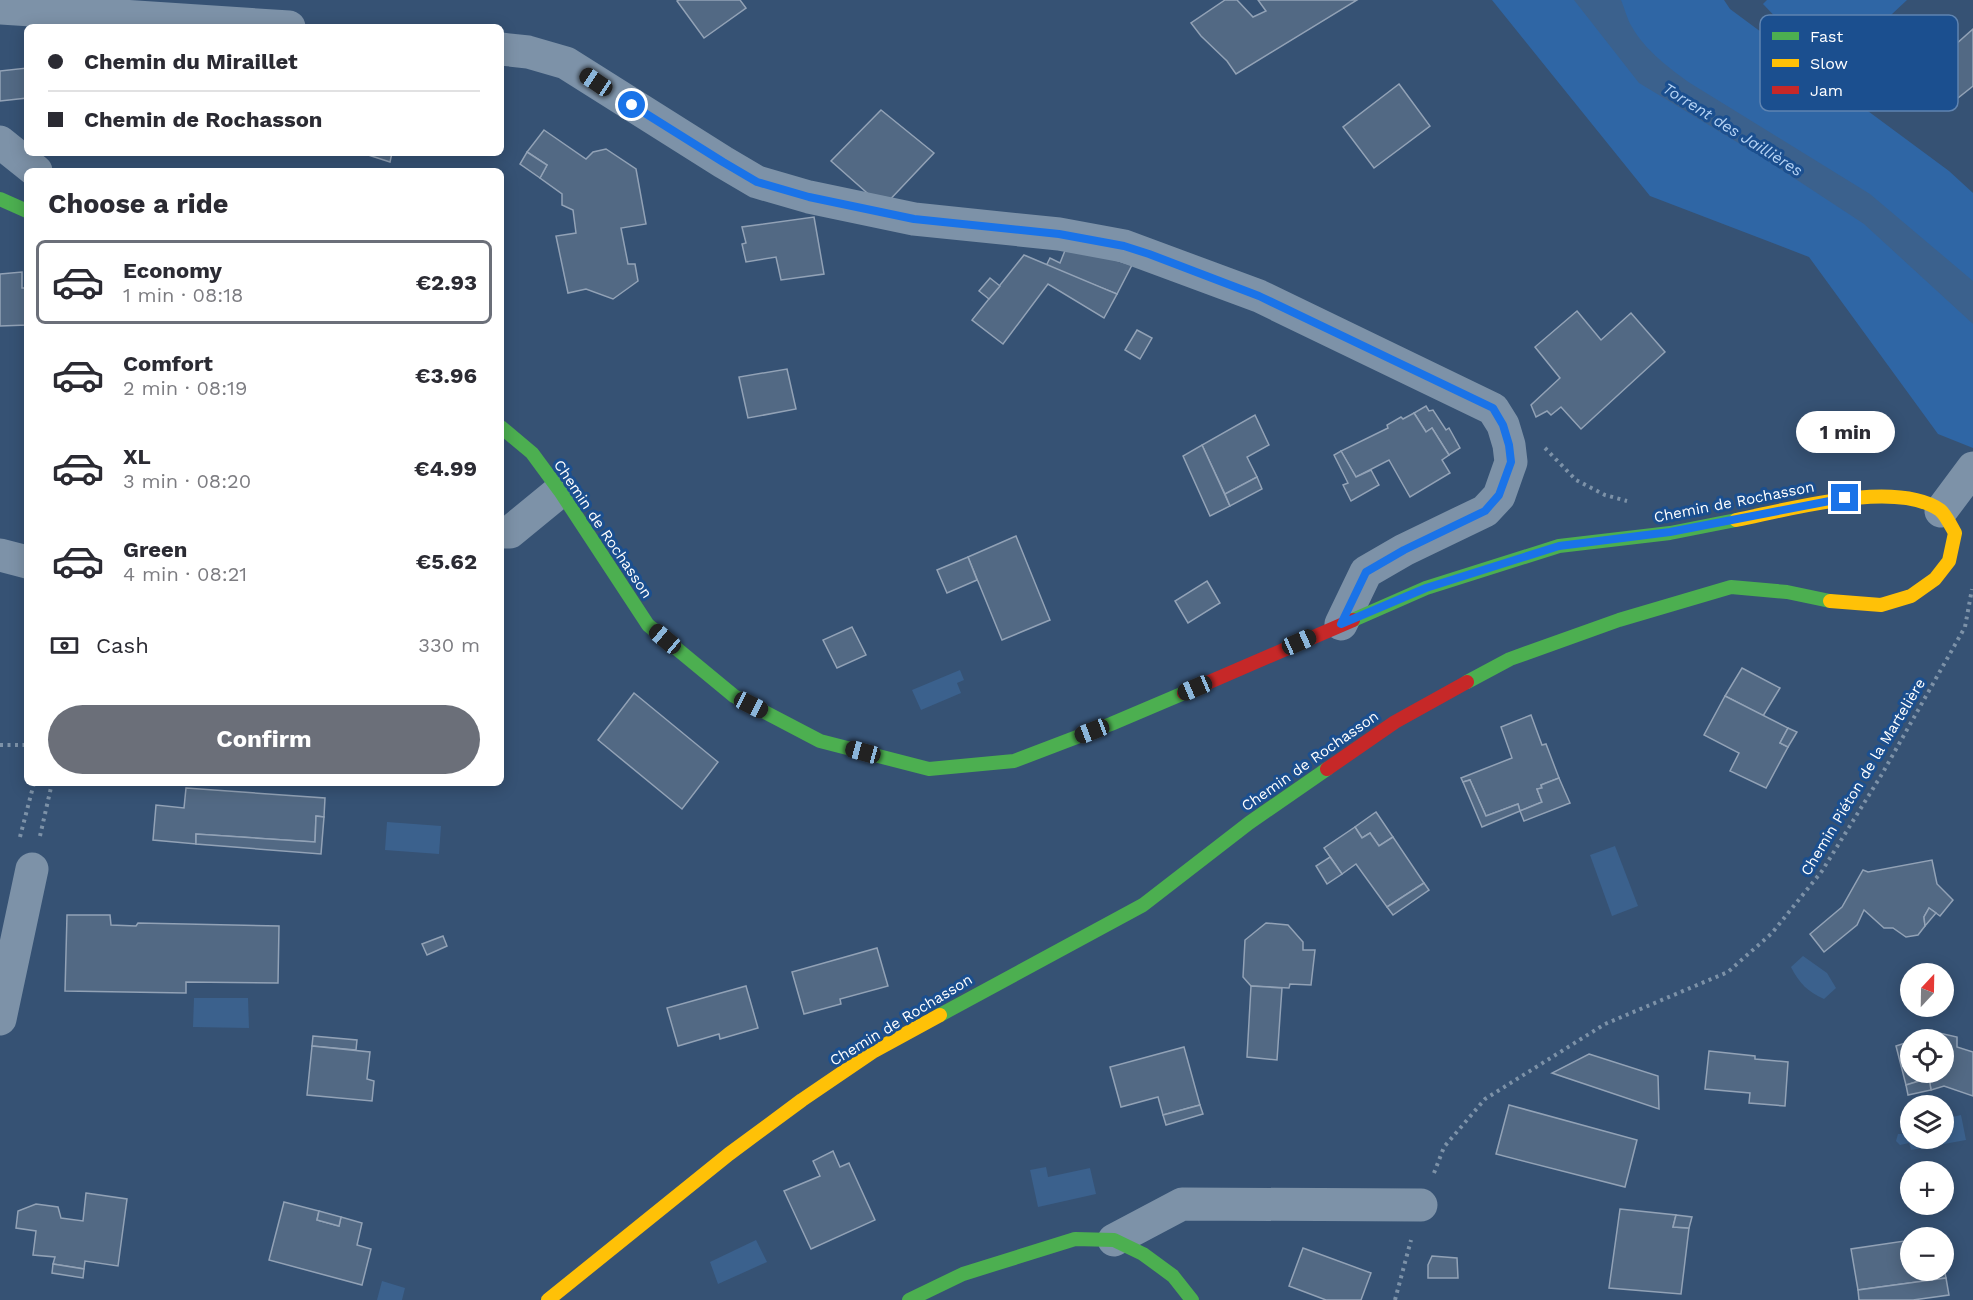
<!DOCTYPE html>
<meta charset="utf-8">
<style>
body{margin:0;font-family:"Work Sans",sans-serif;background:#f7f7f7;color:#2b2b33;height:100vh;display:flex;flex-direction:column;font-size:22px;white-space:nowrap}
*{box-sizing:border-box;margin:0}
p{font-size:20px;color:#7c7c81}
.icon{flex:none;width:33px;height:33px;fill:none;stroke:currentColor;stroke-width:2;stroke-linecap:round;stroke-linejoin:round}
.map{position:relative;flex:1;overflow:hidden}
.sheet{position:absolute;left:24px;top:168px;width:480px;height:618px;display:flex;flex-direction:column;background:#fff;border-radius:9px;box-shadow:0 3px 15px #0003}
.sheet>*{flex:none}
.banner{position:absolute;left:24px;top:24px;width:480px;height:132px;border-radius:9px;box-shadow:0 3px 15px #0003;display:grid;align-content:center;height:132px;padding:0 24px;background:#fff}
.needle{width:39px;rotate:22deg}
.controls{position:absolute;left:1900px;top:963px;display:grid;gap:12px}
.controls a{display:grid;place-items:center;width:54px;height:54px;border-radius:50%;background:#fff;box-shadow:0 3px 15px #0003;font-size:30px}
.end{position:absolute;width:27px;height:27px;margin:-14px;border:8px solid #1a73e8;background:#fff;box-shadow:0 0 0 3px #fff}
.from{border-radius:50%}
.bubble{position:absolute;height:42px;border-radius:21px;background:#fff;box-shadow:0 3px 15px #0003;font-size:20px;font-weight:700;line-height:42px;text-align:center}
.car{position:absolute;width:18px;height:36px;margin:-18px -9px;border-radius:8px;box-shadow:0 0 4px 2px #0007;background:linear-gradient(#222 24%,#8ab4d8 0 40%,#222 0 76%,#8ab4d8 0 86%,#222 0)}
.banner b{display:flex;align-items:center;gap:21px;height:57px;font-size:22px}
.banner b+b{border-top:2px solid #e1e1e2}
.banner i{width:15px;height:15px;background:#2b2b33}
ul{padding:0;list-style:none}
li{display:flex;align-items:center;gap:18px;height:84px;margin:0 12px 9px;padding:0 12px;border:3px solid transparent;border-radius:9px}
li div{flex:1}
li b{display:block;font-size:22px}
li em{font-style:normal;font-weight:700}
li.current{border-color:#6b6f79}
li>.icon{width:54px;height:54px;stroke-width:1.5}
h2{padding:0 24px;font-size:27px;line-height:72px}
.pay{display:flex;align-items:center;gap:15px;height:66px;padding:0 24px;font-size:22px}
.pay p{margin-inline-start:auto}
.cta{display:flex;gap:12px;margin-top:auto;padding:12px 24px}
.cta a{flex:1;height:69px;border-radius:36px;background:#6b6f79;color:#fff;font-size:24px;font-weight:700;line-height:69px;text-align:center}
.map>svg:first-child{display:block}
</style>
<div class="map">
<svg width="1973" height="1300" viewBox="0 0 1973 1300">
<rect width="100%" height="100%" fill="#365274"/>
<!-- green -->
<g fill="#2f66a5">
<path d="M1492 0H1724L1730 9 1949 171 1973 193V448L1938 434 1809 257 1650 196Z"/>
<path d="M1767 0H1907L1829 73 1763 4Z"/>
</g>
<!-- water -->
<g fill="#3b618d">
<path d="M1574 0H1621C1625 9 1627 19 1632 27 1645 50 1669 68 1690 83L1870 194 1973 281V324L1864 224 1765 159 1639 83Z"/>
<path d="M960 670 964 680 957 683 961 693 921 710 912 690Z"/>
<path d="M387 822 441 826 439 854 385 850Z"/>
<path d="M1615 846 1638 906 1612 916 1590 855Z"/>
<path d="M1803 956 1827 973 1836 988 1824 999C1808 992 1799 983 1791 967Z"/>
<path d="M194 998H248L249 1028 193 1027Z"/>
<path d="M1961 1115 1966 1140 1911 1150 1909 1143 1900 1145 1896 1141 1898 1134H1908L1906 1126 1911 1125V1138H1944V1119Z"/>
<path d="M1046 1167 1048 1177 1090 1168 1096 1194 1038 1207 1030 1170Z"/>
<path d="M756 1240 767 1262 718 1284 710 1262Z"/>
<path d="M382 1281 405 1288 402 1300H377Z"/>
</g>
<!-- building -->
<g fill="#526984" stroke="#92a2b6" stroke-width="1.5">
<path d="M679 0H740L746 8 704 38 677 1Z"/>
<path d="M1225 0H1237L1253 17 1266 11 1258 0H1357L1236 74 1227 61 1201 36 1191 23Z"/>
<path d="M1973 29V86L1953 102 1929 68Z"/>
<path d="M27 68V98L0 101V71Z"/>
<path d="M1399 84 1430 126 1374 168 1343 127Z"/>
<path d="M881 110 934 153 883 207 831 161Z"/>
<path d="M544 130 586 159 593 152 606 149 636 169 646 224 621 228 628 264H635L638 281 613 299 586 289 568 293 556 236 576 233 573 210 562 205V194L540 178 547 165 527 152Z"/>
<path d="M527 152 547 165 540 178 520 164Z"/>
<path d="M362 153H392L390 162Z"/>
<path d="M814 217 824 274 781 280 776 257 746 262 742 244 746 243 742 227Z"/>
<path d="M1066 248 1096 254 1132 265 1117 294 1046 266 1050 258 1060 263Z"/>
<path d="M1024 255 1117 294 1104 318 1048 284 1003 344 972 320Z"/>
<path d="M22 272V288H27V325L0 326V274Z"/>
<path d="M990 278 1000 286 989 299 979 291Z"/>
<path d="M1577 311 1601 340 1631 313 1665 352 1581 429 1561 407 1551 415 1547 411 1536 417 1531 405 1560 378 1535 347Z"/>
<path d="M1137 330 1152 338 1140 359 1125 350Z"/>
<path d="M787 369 796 409 748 418 739 377Z"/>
<path d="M1426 406 1429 411 1433 410 1446 430 1449 428 1460 448 1449 455 1432 428 1426 432 1414 413Z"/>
<path d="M1414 413 1426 432 1432 428 1449 455 1442 460 1450 473 1410 497 1389 460 1356 477 1341 451 1388 428 1387 425 1401 417 1403 419Z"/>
<path d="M1255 415 1269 445 1247 457 1257 477 1225 494 1202 445Z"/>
<path d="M1202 445 1230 506 1210 516 1183 456Z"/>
<path d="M1341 451 1356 477 1371 470 1379 485 1351 501 1343 485 1348 483 1334 455Z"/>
<path d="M1257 477 1262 489 1230 506 1225 494Z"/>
<path d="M1016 536 1050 620 1002 640 968 557Z"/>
<path d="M968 557 977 580 947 593 937 570Z"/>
<path d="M1207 581 1220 603 1188 623 1175 601Z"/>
<path d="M852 627 866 655 837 668 823 640Z"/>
<path d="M1742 668 1780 688 1763 716 1725 696Z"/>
<path d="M634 693 718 762 682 809 598 740Z"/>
<path d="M1725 696 1788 728 1780 743 1788 747 1766 788 1730 771 1739 753 1704 735Z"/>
<path d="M1531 715 1542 745 1546 744 1559 778 1541 785 1542 788 1537 789 1542 802 1520 811 1518 804 1486 816 1470 780 1463 782 1461 778 1512 758 1501 727Z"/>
<path d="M1788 728 1797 732 1788 747 1780 743Z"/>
<path d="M1559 778 1570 803 1524 821 1520 811 1542 802 1537 789 1542 788 1541 785Z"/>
<path d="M1470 780 1486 816 1518 804 1520 811 1482 827 1463 782Z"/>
<path d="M186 788 325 798 324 817 316 816 315 842 196 834V844L153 840 156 805 184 808Z"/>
<path d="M1376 812 1393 837 1379 846 1370 833 1362 838 1355 827Z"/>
<path d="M316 816 324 817 321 854 196 844V834L315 842Z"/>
<path d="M1355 827 1362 838 1370 833 1379 846 1393 837 1424 883 1387 907 1356 864 1342 874 1324 848Z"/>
<path d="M1330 857 1342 874 1327 884 1316 866Z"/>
<path d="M1932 860 1937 884 1953 900 1940 916 1929 908 1924 917 1925 926 1918 935 1906 937 1893 928H1884L1864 910 1857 925 1824 952 1810 934 1842 907 1863 870 1868 872Z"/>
<path d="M1424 883 1429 890 1393 915 1387 907Z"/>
<path d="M1929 908 1936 913 1925 926 1924 917Z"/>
<path d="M67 915H110L111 925 136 926 138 923 279 926 278 983 186 982V993L65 991Z"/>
<path d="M1266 923 1288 925 1303 942V950H1315L1311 985 1290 984 1289 988 1251 986 1243 977 1245 940Z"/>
<path d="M443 936 447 946 427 955 422 944Z"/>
<path d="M877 948 888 986 840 999 841 1004 804 1014 792 972Z"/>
<path d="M746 986 758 1028 720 1039 719 1034 678 1046 667 1008Z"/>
<path d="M1251 986 1282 988 1277 1060 1247 1057Z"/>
<path d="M1939 1033 1957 1037V1047L1973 1052V1096L1944 1086 1931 1090 1929 1078 1906 1085 1896 1046 1911 1041V1072H1944V1040H1917Z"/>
<path d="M313 1036 357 1040 356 1050 312 1046Z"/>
<path d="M312 1046 370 1052 367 1079 374 1081 372 1101 307 1095Z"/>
<path d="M1184 1047 1200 1105 1163 1115 1158 1097 1121 1107 1110 1067Z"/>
<path d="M1709 1051 1755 1056V1059L1788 1062 1785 1106 1749 1103 1750 1093 1705 1089Z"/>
<path d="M1589 1054 1658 1076 1659 1109 1552 1073Z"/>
<path d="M1929 1078 1931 1090 1908 1095 1906 1085Z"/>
<path d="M1200 1105 1203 1114 1166 1125 1163 1115Z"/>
<path d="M1509 1105 1637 1140 1625 1187 1496 1154Z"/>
<path d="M833 1151 840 1167 849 1163 875 1220 811 1249 784 1191 820 1176 813 1161Z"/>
<path d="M86 1193 127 1199 118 1266 85 1261 84 1269 53 1264 55 1257 33 1255 36 1231 16 1228 18 1211 36 1204 58 1207 61 1218 83 1221Z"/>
<path d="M284 1202 319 1211 317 1220 339 1226 341 1217 362 1223 357 1245 371 1249 362 1285 269 1260Z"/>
<path d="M1620 1209 1676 1215 1673 1227 1689 1228 1681 1294 1609 1288Z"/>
<path d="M319 1211 341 1217 339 1226 317 1220Z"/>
<path d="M1676 1215 1692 1217 1689 1228 1673 1227Z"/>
<path d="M1911 1240V1270H1944V1267L1946 1278 1858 1290 1851 1249Z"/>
<path d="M1303 1248 1371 1273 1361 1300H1326L1289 1286Z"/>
<path d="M1432 1256 1457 1258 1458 1278H1428V1265Z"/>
<path d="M53 1264 84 1269 83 1278 52 1273Z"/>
<path d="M1946 1278 1949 1295 1913 1300H1859L1858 1290Z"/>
</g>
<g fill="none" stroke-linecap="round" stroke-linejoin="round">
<!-- path -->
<g stroke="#7d92a8" stroke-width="4" stroke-dasharray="3 4.5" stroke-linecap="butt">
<path d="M1545 448 1576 480 1605 495 1627 501"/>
<path d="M0 745H27"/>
<path d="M40 836 52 783"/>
<path d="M20 837 34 783"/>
<path d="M1434 1173 1444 1147 1485 1099 1605 1024 1728 972 1772 933 1822 871 1882 774 1965 627 1972 589"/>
<path d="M1395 1300 1411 1240"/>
</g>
<!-- street -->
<g stroke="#7d92a8" stroke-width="33">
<path d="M0 8 289 27"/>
<path d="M501 49 528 52 566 63 723 162 757 182 809 197 914 219 1059 234 1124 246 1259 296 1493 409 1503 425 1509 445 1511 462 1499 496 1485 511 1404 550 1366 572 1341 624"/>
<path d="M0 142 36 171"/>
<path d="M1941 511 1973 468"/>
<path d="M501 532H510L560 491"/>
<path d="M0 555 27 562"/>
<path d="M0 1019 32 869"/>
<path d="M1114 1240 1182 1204 1421 1205"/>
</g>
<!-- fast -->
<g stroke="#4caf50" stroke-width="14">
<path d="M0 199 27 211"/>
<path d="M501 427 532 453 560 491 648 625 734 696 820 741 929 769 1014 761 1111 724 1184 693"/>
<path d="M1353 620 1426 588 1559 546 1670 533 1736 520"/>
<path d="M1467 682 1510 659 1619 620 1731 587 1787 592 1830 601"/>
<path d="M940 1015 1143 905 1249 823 1327 769"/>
<path d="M909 1300 963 1274 1075 1239 1114 1240 1143 1254 1173 1276 1192 1300"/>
</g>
<!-- slow -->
<g stroke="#ffc107" stroke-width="14">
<path d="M1736 520C1787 510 1895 479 1940 510 1946 515 1951 526 1955 533L1949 561 1935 579 1911 596 1881 605 1830 601"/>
<path d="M548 1300 729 1154 802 1100 874 1051 940 1015"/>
</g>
<!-- jam -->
<g stroke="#c62828" stroke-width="14">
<path d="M1184 693 1353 620"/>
<path d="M1327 769 1395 722 1467 682"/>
</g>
</g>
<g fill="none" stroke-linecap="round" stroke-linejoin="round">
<!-- route -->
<path stroke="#1a73e8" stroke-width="8" d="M632 105 723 162 757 182 809 197 914 219 1059 234 1124 246 1149 254 1259 296 1493 408 1503 425 1509 445 1511 462 1499 495 1485 511 1404 550 1366 572 1341 624 1426 588 1559 546 1670 532 1845 498"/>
</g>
<g text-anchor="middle" stroke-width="6" stroke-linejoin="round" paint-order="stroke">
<!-- street labels -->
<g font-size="15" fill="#fff" stroke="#1b4f8f">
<text transform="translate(1734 502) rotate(-11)" y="5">Chemin de Rochasson</text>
<text transform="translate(603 529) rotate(56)" y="5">Chemin de Rochasson</text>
<text transform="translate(1310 761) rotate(-35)" y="5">Chemin de Rochasson</text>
<text transform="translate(1863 777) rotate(-59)" y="5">Chemin Piéton de la Martelière</text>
<text transform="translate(901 1020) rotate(-31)" y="5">Chemin de Rochasson</text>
</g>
<!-- water labels -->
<g font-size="16" font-style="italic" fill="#b5d3f5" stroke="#1b4f8f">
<text transform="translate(1733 129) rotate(32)" y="6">Torrent des Jaillières</text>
</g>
</g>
<!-- legend -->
<rect x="1760" y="15" width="198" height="96" rx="9" fill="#1b4f8f" stroke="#5f84b1" stroke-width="1.5"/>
<rect x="1772" y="32" width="27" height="8" fill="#4caf50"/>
<rect x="1772" y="59" width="27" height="8" fill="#ffc107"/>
<rect x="1772" y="86" width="27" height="8" fill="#c62828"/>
<g font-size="16" fill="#fff">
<text x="1810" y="42">Fast</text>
<text x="1810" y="69">Slow</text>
<text x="1810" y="96">Jam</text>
</g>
</svg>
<div class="controls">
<a><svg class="needle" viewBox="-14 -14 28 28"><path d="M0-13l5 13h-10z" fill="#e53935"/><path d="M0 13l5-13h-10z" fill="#7c7c81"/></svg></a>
<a><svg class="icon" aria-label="locate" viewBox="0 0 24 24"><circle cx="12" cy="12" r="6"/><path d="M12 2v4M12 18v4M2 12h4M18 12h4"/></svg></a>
<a><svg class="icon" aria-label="layers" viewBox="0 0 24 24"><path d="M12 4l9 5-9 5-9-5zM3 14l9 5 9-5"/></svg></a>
<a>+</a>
<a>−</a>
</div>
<i class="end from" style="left:632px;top:105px"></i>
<i class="end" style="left:1845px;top:498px"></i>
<div class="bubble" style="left:1796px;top:411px;width:99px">1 min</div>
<i class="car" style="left:596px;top:82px;rotate:304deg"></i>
<i class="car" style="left:665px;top:639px;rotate:310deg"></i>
<i class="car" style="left:1299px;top:642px;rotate:66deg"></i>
<i class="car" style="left:1195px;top:688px;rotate:247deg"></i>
<i class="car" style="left:751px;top:705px;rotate:117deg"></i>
<i class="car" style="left:1092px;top:731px;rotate:249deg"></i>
<i class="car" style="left:863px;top:752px;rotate:285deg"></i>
<div class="banner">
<b><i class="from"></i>Chemin du Miraillet</b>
<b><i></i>Chemin de Rochasson</b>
</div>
<section class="sheet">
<h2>Choose a ride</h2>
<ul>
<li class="current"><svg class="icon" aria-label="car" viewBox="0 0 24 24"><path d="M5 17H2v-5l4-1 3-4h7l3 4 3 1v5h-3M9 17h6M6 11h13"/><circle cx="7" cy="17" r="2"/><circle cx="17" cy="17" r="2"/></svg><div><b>Economy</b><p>1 min · 08:18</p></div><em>€2.93</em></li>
<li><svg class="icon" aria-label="car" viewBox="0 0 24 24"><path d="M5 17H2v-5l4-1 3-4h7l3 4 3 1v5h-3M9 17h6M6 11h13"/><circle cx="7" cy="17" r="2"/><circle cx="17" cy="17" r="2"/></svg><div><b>Comfort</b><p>2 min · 08:19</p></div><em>€3.96</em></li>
<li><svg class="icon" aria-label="car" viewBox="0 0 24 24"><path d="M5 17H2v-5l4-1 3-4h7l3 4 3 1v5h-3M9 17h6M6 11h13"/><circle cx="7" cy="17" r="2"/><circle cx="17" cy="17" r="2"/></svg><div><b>XL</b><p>3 min · 08:20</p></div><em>€4.99</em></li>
<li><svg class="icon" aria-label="car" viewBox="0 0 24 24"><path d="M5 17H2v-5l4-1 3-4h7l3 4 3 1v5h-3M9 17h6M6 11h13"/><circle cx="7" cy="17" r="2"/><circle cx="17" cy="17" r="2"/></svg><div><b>Green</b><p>4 min · 08:21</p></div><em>€5.62</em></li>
</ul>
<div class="pay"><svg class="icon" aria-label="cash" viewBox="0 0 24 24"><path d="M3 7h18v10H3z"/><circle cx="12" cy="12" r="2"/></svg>Cash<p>330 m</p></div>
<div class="cta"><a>Confirm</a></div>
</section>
</div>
